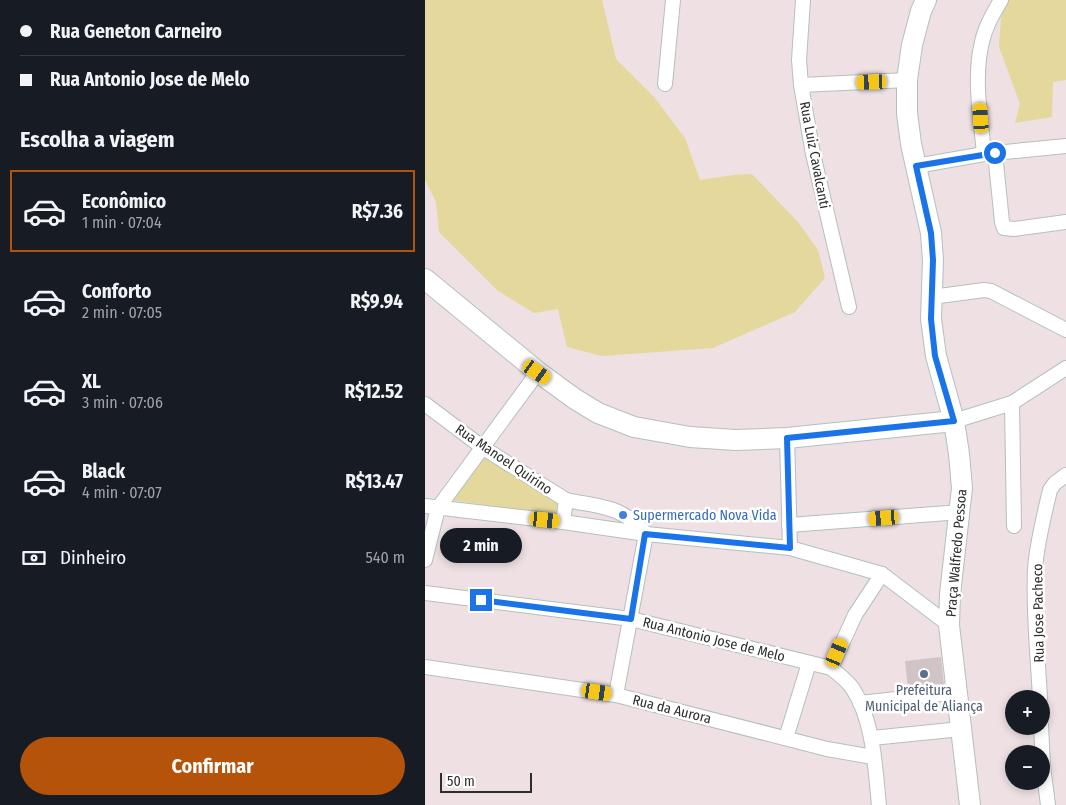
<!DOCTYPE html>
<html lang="pt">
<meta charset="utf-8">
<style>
body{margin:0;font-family:"Fira Sans Condensed",sans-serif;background:#242831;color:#f1f3f6;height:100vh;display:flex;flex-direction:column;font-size:19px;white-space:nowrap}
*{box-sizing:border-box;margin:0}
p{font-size:16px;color:#9ea1a6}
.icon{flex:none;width:28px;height:28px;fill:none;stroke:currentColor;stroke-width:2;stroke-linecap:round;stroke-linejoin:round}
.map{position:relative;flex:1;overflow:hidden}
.details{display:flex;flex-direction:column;background:#171b24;width:425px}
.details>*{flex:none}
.hud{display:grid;align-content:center;height:110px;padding:0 20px;background:#171b24}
.controls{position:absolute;left:580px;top:690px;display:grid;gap:10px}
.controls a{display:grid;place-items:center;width:45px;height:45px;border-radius:50%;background:#171b24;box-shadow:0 2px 8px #0003;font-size:25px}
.scale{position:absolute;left:15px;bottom:12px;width:92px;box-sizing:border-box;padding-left:5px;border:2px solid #2d2d2d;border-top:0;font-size:14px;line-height:18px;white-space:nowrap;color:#2d2d2d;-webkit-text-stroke:4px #fff;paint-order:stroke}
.end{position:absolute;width:22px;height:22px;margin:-11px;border:6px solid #1a73e8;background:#fff;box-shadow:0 0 0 2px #fff}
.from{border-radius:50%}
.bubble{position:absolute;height:35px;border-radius:18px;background:#171b24;box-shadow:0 2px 8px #0003;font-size:16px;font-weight:700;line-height:35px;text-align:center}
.car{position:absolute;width:15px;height:30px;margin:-15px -8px;border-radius:6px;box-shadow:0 0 4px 1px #0007;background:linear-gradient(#f5c518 24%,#345 0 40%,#f5c518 0 76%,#345 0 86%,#f5c518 0)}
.hud b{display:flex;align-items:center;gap:18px;height:48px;font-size:19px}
.hud b+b{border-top:1px solid #363941}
.hud i{width:12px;height:12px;background:#f1f3f6}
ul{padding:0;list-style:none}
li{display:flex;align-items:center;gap:15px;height:82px;margin:0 10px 8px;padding:0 10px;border:2px solid transparent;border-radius:0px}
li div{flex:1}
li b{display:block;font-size:19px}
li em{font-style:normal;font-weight:700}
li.on{border-color:#b45309}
li>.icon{width:45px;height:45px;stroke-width:1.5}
h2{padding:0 20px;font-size:22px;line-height:60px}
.pay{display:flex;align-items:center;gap:12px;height:55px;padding:0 20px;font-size:19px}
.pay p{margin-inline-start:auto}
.primary-button{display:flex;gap:10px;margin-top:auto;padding:10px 20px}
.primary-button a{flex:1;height:58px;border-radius:30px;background:#b45309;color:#fff;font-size:20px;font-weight:700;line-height:58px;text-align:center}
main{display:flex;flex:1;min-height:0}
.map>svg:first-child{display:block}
</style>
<main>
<section class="details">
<div class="hud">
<b><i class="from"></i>Rua Geneton Carneiro</b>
<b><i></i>Rua Antonio Jose de Melo</b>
</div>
<h2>Escolha a viagem</h2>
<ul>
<li class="on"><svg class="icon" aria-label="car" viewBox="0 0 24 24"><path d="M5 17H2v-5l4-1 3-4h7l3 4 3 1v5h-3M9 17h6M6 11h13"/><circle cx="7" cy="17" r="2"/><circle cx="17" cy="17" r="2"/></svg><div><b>Econômico</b><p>1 min · 07:04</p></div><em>R$7.36</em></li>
<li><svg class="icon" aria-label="car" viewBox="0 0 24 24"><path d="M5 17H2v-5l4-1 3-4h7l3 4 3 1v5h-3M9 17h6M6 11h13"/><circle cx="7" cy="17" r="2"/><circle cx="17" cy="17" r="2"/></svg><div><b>Conforto</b><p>2 min · 07:05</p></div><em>R$9.94</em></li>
<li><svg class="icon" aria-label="car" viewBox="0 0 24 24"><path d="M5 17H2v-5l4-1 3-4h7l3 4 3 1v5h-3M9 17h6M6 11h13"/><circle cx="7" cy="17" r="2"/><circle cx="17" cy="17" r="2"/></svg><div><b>XL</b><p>3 min · 07:06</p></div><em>R$12.52</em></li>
<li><svg class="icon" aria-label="car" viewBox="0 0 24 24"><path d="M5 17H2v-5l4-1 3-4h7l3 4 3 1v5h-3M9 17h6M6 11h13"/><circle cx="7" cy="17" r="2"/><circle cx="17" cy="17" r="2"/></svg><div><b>Black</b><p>4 min · 07:07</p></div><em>R$13.47</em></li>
</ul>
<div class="pay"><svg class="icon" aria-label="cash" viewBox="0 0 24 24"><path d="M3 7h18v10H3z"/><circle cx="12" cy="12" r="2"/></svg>Dinheiro<p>540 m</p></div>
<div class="primary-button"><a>Confirmar</a></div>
</section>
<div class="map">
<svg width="641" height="805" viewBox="0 0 641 805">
<rect width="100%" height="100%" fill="#eee0e3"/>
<!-- green -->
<g fill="#e4d89d">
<path d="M0 0H177L191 59 229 97 260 138 275 180 309 175 327 174 373 222 393 250 400 278 370 312 288 348 177 356 142 347 133 309 109 313 73 291 14 232 11 202 0 180Z"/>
<path d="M583 0H641V80L628 82 627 117 590 123 595 104 574 47 576 17Z"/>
<path d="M61 455 133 502 130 515 26 500Z"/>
</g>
<!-- building -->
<path fill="#d1c4c7" d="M516 657 519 685 483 689 480 661Z"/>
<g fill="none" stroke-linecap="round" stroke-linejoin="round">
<!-- street casing -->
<g stroke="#b3c0c0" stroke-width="16">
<g id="street">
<path d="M378 0 374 60 376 85 388 154 424 307"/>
<path d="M240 84 248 0"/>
<path d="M376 85 482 80"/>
<path d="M570 153 577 222 579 228 589 229 641 222"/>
<path d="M559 154C556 118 548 78 557 42 560 27 568 14 576 0"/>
<path d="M491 166 559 154 641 146"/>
<path d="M507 297 559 290 566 291 641 330"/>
<path d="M587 403 589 526"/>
<path d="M0 404 57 447 141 500 138 522"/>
<path d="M529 421 587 403 641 368"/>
<path d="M362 438 365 548"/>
<path d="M141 500C176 507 196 505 221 534L191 695"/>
<path d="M0 506 138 522 221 534 365 548 457 574 524 625"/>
<path d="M364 525 536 512"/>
<path d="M0 560 13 508 113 372"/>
<path d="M0 593 206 619 406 668C413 674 423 681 428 689 449 722 450 768 454 805"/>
<path d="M0 667 191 695 402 749 448 757"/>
<path d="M406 668 430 615 457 574"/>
<path d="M615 699C613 656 608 612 610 569 612 542 619 516 625 490L630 483 641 475"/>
<path d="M435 703 533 692"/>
<path d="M616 725 618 766 623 805"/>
<path d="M361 738 384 663"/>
<path d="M447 738 536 729"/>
</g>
</g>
<!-- secondary casing -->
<g stroke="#b3c0c0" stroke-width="22">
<g id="secondary">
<path d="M501 0 496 11 487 45 482 80V113L486 144 506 233 508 260 506 319 511 356 529 421 534 454 537 488 525 594 524 625 545 805"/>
<path d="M0 279 113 372 150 399 173 413 209 427 265 437 311 440 362 438 529 421"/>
</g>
</g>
<!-- street -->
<use href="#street" stroke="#fff" stroke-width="14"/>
<!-- secondary -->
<use href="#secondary" stroke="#fff" stroke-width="20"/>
</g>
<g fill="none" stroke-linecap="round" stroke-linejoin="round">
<!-- route -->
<path stroke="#1a73e8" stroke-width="6" d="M56 600 206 619 220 534 365 548 362 438 529 421 510 356 506 319 508 260 506 233 491 166 570 153"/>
</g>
<!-- markers -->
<circle fill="#3f7fe0" stroke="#fff" stroke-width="2" cx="198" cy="515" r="5"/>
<circle fill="#5c6f8a" stroke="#fff" stroke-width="2" cx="499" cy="674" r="5"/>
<g text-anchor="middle" stroke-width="5" stroke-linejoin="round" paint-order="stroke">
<!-- street labels -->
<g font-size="14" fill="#2d2d2d" stroke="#fff">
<text transform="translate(390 155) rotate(79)" y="5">Rua Luiz Cavalcanti</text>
<text transform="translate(79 459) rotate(34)" y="5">Rua Manoel Quirino</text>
<text transform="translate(531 553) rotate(-85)" y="5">Praça Walfredo Pessoa</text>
<text transform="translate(613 613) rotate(-91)" y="5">Rua Jose Pacheco</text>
<text transform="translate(289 639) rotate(14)" y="5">Rua Antonio Jose de Melo</text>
<text transform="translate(247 709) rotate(14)" y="5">Rua da Aurora</text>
</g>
<!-- shop labels -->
<g font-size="14" fill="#366cbe" stroke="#fff" text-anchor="start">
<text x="208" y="520">Supermercado Nova Vida</text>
</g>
<!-- service labels -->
<g font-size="14" fill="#4e5e75" stroke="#fff">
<text x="499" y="695">Prefeitura<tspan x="499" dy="16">Municipal de Aliança</tspan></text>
</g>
</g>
</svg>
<div class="controls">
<a>+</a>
<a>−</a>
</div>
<div class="scale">50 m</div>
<i class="end from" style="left:570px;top:153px"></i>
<i class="end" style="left:56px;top:600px"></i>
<div class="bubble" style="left:15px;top:528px;width:82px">2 min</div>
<i class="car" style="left:447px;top:82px;rotate:268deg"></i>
<i class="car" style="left:556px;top:118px;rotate:356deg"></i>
<i class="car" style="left:112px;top:372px;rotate:125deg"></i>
<i class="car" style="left:459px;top:518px;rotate:266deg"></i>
<i class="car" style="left:120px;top:520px;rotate:96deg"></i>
<i class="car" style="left:412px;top:653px;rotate:23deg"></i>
<i class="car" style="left:172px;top:692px;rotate:98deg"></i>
</div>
</main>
